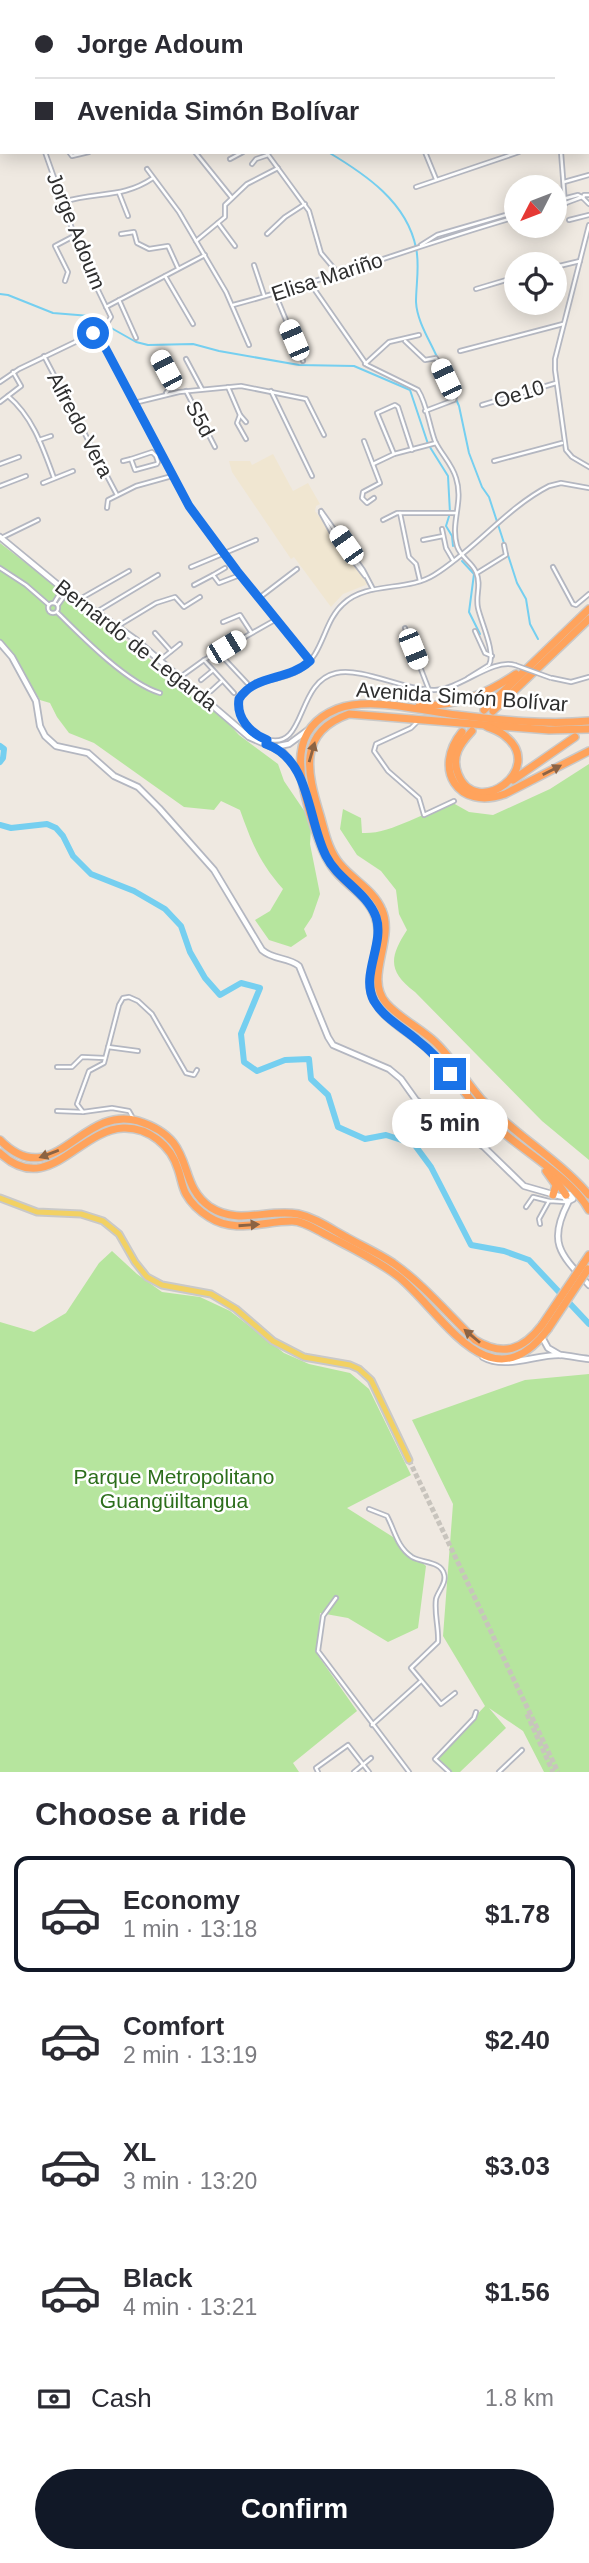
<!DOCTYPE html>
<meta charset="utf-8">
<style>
body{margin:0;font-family:Arial,sans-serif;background:#f7f7f7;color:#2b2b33;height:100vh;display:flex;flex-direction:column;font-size:26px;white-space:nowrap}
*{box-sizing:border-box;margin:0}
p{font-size:23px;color:#7c7c81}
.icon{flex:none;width:38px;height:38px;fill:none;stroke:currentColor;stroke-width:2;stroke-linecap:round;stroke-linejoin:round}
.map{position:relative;height:1772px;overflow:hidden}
.side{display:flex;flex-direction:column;background:#fff;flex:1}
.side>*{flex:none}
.top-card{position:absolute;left:0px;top:0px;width:590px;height:154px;box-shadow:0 4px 18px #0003;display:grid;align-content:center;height:154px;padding:0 35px;background:#fff}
.needle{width:46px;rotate:228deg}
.tools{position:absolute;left:504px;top:175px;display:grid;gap:14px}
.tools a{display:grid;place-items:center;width:63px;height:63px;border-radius:50%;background:#fff;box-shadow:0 4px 18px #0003;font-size:35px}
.end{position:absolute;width:32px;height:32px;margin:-16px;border:9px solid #1a73e8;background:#fff;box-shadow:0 0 0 4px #fff}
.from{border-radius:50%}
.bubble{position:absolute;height:49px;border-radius:24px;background:#fff;box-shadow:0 4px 18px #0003;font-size:23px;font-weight:800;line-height:49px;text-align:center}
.car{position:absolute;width:21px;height:42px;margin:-21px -10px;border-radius:9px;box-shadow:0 0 5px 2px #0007;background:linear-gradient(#fff 24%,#345 0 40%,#fff 0 76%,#345 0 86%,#fff 0)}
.top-card b{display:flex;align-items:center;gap:24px;height:66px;font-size:26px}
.top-card b+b{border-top:2px solid #e1e1e2}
.top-card i{width:18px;height:18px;background:#2b2b33}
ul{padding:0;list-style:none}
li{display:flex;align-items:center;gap:21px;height:116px;margin:0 14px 10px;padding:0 21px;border:4px solid transparent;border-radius:14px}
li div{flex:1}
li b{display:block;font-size:26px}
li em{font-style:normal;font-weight:800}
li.current{border-color:#111827}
li>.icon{width:63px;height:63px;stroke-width:1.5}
h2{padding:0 35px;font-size:32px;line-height:84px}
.pay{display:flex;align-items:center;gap:18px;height:77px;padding:0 35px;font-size:26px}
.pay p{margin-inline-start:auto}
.cta{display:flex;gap:14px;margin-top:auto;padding:14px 35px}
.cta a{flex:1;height:80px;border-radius:42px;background:#111827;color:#fff;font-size:28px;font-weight:800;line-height:80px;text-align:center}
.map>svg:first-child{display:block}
</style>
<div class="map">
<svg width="589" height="1772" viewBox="0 0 589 1772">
<rect width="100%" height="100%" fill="#efe9e1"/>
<!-- education -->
<path fill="#f0e6d1" d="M273 454 293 491 308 483 320 504 316 506 315 511 368 584 343 594 331 607 294 557 291 559 232 472 229 461H250L252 465Z"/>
<!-- green -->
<g fill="#b6e59e">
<path d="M0 543 219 713 239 735 278 764 284 781 305 812 311 828 310 844 320 894 312 917 304 929 307 936 291 947 269 940 255 920 270 911 283 889C259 862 252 843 240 810L221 801 214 810 184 807 94 743 69 733 57 717 50 703 40 700 6 645 0 640Z"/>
<path d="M589 764V1160L542 1121 415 992C388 971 389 958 407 930L399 914 396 890 381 871 357 855 340 829 343 809 361 818 362 833C390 835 425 811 453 803L469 812 493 815 550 789Z"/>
<path d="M112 1251 137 1274 162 1292 200 1297 230 1311 284 1353 309 1364 350 1373 369 1389 411 1475 347 1508 393 1537 426 1566 418 1628 388 1642 348 1618 320 1613 317 1654 357 1711 293 1763 299 1772H0V1322L34 1332 66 1313 99 1263Z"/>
<path d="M589 1374V1772H544L523 1731 489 1708 506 1728 460 1772H449L436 1758 485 1706 443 1636 453 1504 412 1420 525 1380Z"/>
</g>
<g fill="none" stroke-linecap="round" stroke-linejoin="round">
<!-- stream -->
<g stroke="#75cff0" stroke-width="2">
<path d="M241 0 242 2"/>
<path d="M328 152C365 174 407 202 416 248 420 265 416 284 416 302 417 321 429 339 437 357"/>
<path d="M0 294 8 295 53 313 90 316 136 342 148 345 193 344 219 351 299 365 354 366 410 390 428 444 448 476 450 513 446 526 452 536 453 546"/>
<path d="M455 397 459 406 469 453 482 487 489 497 504 543"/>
<path d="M507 552 517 583 526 599 530 624 538 639"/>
<path d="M462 561 474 574 469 612 480 634"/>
</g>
<!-- river -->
<g stroke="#75cff0" stroke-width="6">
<path d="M0 746 4 749 3 758 0 762"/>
<path d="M0 825 11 828 47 824 56 828 63 836 73 856 91 874 134 891 165 909 181 926 190 952 205 978 220 995 241 983 260 988 241 1034 244 1062 257 1071 285 1060 309 1059 311 1079 328 1095 338 1127 365 1139 386 1135 414 1144 431 1167 471 1245 504 1251 529 1260 589 1324"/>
</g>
<!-- primary-tunnel -->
<g stroke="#c8c4bd" stroke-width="5" stroke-dasharray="5 2.5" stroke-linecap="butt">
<path d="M409 1460 558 1772"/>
<path d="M527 1714 553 1772"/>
</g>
<!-- street casing -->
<g stroke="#b4b7c1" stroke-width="6">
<g id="street">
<path d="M66 0 67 2"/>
<path d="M145 0 146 2"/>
<path d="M192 0 193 2"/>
<path d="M13 2 14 0"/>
<path d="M161 2 164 0"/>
<path d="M0 29H2"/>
<path d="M45 152 82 257 111 317 99 336"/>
<path d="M69 152 72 156 89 152"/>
<path d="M195 152 232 198"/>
<path d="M266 152 309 211 321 253 337 272"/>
<path d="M425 152 436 179"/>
<path d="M561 152 565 204"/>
<path d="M230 159 243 152"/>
<path d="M252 164 256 159 268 155"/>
<path d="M147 169 179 212 226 292 249 345"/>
<path d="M564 182 589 175"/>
<path d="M416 187 519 152"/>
<path d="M119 193 128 216"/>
<path d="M582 197 589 204"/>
<path d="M583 198 584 195H589"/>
<path d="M555 201 578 195 582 197"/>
<path d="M63 202C97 191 122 199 153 178"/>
<path d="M555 207 582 197"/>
<path d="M569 220 589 215"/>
<path d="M218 223 235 246"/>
<path d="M589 225 555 359V370L566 450 572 457 589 467"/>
<path d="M121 234 134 232 137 243 149 249 168 246 178 268"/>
<path d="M267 234 285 217 305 204"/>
<path d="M196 241 225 217V205L247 184 278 168"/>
<path d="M421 245 437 235 516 212"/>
<path d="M254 265 264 295"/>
<path d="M555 267 580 261"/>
<path d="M165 276 193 324"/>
<path d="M65 281 68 272 55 246 74 236"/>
<path d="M310 283 367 365 418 390C427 404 429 425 435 441 441 454 452 464 456 478 464 502 450 522 457 546 461 558 472 562 476 572 482 585 475 595 478 608 481 622 496 653 489 665L468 678"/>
<path d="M476 289 516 277"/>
<path d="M276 296 303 361"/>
<path d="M119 300 136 338"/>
<path d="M233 305C329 280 421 244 516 217"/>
<path d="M106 307 205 255"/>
<path d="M99 336 189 506 237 571 310 661"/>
<path d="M405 341 425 360 436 358 455 397 454 400 425 411"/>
<path d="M460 351 563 324"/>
<path d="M44 356 117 495"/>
<path d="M159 357 173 383 166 393"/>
<path d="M186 359 202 389"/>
<path d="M365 364 389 342 419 335"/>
<path d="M0 382 19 369 92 334 99 336"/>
<path d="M228 387 240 415 246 422"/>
<path d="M186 391 215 447"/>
<path d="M271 391 312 476"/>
<path d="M8 396C33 417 43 448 54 478"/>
<path d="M0 402 21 386 13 372"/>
<path d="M134 403 179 392 241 386 306 399 324 435"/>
<path d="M482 405 556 383"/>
<path d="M240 415 237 423 246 439"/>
<path d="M39 440 51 436"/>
<path d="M364 441 380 483 363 492 362 498 367 503 374 498"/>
<path d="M394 454 377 413 395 405 398 407 412 450"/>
<path d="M156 456 158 462 157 464 135 470 131 459 152 452 156 456 161 454"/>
<path d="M123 461 131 459"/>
<path d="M494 461 562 443"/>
<path d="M0 464 19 457"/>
<path d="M373 464 394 454 436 443"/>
<path d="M43 483 73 471"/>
<path d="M0 486 26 476"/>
<path d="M107 508 108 500 136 486 172 476"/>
<path d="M321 511 363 570 373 589"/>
<path d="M321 513 332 533 365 576"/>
<path d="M400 513 409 557 416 564 420 581"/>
<path d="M383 520 397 513H456"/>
<path d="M442 529 446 548 453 560"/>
<path d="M1 538 38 520"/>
<path d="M423 540 443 536"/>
<path d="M191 567 256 540"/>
<path d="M553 567 573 604 576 605 589 594"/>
<path d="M0 568 26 585 49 605"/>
<path d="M477 573 506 555 504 545"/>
<path d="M213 575 225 568"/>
<path d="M194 585 213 575 219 583 240 575"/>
<path d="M259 598 297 569"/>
<path d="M80 599 129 571"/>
<circle cx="53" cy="608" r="5"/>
<path d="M54 603 63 588"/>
<path d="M58 605 68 591"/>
<path d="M98 611 158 575"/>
<path d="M57 612C81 636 127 683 160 693"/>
<path d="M223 622 240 615 251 632"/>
<path d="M118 626 156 603 175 597 184 607 200 597"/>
<path d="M405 628 429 690"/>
<path d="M475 631 485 653 492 656"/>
<path d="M155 633 171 651"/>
<path d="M218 652 247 683"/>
<path d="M204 660 234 693"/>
<path d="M159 661 180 644"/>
<path d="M515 665C492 658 461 689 435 690 406 691 363 667 336 673 295 682 307 752 266 739 258 737 249 731 245 724 239 716 237 708 239 699 254 676 279 683 300 670 324 654 323 622 343 604 367 581 407 592 434 575 475 550 506 508 549 486L561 483 589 488"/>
<path d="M179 678 204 660 275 620"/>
<path d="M552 678 571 682 589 677"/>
<path d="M201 680 212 671"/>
<path d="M211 691 222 681"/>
<path d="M418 721 411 728 376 744 374 751 388 771 419 798 424 815 454 801"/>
<path d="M108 1047 138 1051"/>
<path d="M57 1067H72L82 1057 105 1058"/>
<path d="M57 1111 83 1112"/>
<path d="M134 1120 129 1111 112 1108 83 1112 77 1104 89 1071 104 1063 119 1005 123 998 129 997 138 1001 152 1014 186 1073 194 1075 197 1070"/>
<path d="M526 1207 533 1197 549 1201"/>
<path d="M540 1224 539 1219 549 1201 566 1202"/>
<path d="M369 1509 387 1516C395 1531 397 1547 412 1557 422 1563 441 1561 444 1574 447 1583 438 1591 436 1599 434 1614 439 1628 438 1642L411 1668 441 1704 455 1693"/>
<path d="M336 1598 323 1616 318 1651 409 1772"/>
<path d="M372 1725 421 1681"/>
<path d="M318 1772 316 1768 348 1745 369 1772"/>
<path d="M354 1772 371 1758"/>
<path d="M449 1772 435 1759 474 1718 476 1712"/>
<path d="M499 1772 522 1750"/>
</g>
</g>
<!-- secondary casing -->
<g stroke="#b4b7c1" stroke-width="8">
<g id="secondary">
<path d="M116 2 117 0"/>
<path d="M0 139 2 137"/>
<path d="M0 537 57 584 136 640 249 737 283 752 299 771"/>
<path d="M0 643 12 657 36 701 40 726 45 736 56 746 88 753 114 776 138 787 159 808 214 870 262 950C273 960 288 957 299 966L328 1037 333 1045 389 1069 401 1079 416 1100 484 1147 524 1186 559 1196 564 1197 569 1194 573 1199 567 1202 564 1197"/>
<path d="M274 747 289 744 308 730"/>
<path d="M568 1203C547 1243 561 1255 589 1285"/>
<path d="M542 1337 548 1348 560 1355"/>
<path d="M483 1357C506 1370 536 1354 561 1355 570 1356 580 1358 589 1359"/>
</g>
</g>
<!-- primary casing -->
<g stroke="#c9c9c9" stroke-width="9">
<path id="primary" d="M0 1198 37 1212 81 1214 103 1221 119 1234 135 1262 147 1277 162 1285 211 1294 236 1309 273 1341 304 1357 350 1365 359 1369 371 1380 409 1460"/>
</g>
<!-- highway casing -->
<g stroke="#c9c9c9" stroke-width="10">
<g id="highway">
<path d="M456 0 457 2"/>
<path d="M466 0 468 2"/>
<path d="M588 105 589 106"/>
<path d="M588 114H589"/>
<path d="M419 706C456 706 485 695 516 674"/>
<path d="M484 710 589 609"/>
<path d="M493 711 589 619"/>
<path d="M589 721C546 725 500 720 457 715 422 711 371 696 337 709 288 729 299 774 310 814 316 832 321 851 332 867 345 886 370 896 376 919 386 950 356 981 381 1010 395 1027 418 1037 433 1054 454 1075 469 1102 491 1122 519 1149 571 1177 589 1210"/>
<path d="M589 729 549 730 349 714C297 732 307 773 320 815 325 832 328 850 340 864 353 880 374 890 382 910 395 940 364 977 386 1003 399 1018 420 1028 435 1042 453 1059 466 1082 482 1100 515 1135 558 1159 589 1195"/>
<path d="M472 731C460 744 451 756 458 774 476 820 547 769 505 736 500 731 492 729 486 726"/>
<path d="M462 732C432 769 458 811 505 794L589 751"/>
<path d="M513 780 575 737"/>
<path d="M0 1140C54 1195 81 1104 138 1121 199 1140 174 1182 210 1207 239 1226 268 1208 298 1214 316 1218 331 1229 346 1237 362 1246 378 1253 393 1263 423 1284 448 1314 475 1340 503 1357 523 1350 542 1325"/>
<path d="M0 1153C48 1198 78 1130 123 1128 149 1127 171 1146 178 1169 181 1177 182 1187 186 1194 191 1203 201 1212 209 1217 235 1234 263 1221 292 1221 302 1221 312 1227 321 1232 347 1246 376 1259 399 1277 442 1312 490 1407 548 1329"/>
<path d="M546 1171 556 1185 553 1195"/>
<path d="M555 1179 566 1195"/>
<path d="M583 1264 589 1255"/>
</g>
</g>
<!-- street -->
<use href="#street" stroke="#fff" stroke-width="2.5"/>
<!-- secondary -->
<use href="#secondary" stroke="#fff" stroke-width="4.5"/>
<!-- primary -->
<use href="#primary" stroke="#f2d163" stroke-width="5"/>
<!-- highway -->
<use href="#highway" stroke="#ffa35c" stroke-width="7"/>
<!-- street-bridge casing -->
<g stroke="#b4b7c1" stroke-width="6" stroke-linecap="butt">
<path id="street-bridge" d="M515 665 551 678"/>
</g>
<!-- highway-bridge casing -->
<g stroke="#c9c9c9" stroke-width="10" stroke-linecap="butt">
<g id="highway-bridge">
<path d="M542 1325 583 1264"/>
<path d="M548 1329 588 1269"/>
</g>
</g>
<!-- street-bridge -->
<use href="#street-bridge" stroke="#fff" stroke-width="2.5"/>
<!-- highway-bridge -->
<use href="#highway-bridge" stroke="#ffa35c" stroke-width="7"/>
</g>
<!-- one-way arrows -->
<defs><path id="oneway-solid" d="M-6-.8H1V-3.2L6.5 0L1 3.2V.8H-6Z" transform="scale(1.75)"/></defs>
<g fill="#8c6343">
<use href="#oneway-solid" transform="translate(312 752) rotate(-74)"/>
<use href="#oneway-solid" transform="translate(552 770) rotate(-27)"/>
<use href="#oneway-solid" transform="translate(49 1154) rotate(159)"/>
<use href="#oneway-solid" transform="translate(249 1225) rotate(-4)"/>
<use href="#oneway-solid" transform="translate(472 1336) rotate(-140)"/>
</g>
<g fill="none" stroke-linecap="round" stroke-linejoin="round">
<!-- route -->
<path stroke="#1a73e8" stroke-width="9" d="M93 333 99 336 189 506 237 571 310 661C287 682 256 673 239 699 236 718 250 733 267 740L266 744C311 760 307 819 326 856 338 880 367 892 376 917 385 944 360 975 374 1001 384 1018 403 1028 417 1040 430 1050 441 1061 450 1074"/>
</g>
<g text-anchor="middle" stroke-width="5" stroke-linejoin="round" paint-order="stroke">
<!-- street labels -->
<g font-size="21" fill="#2e2e2e" stroke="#fff">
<text transform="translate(76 231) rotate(68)" y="7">Jorge Adoum</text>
<text transform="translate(327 277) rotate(-18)" y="7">Elisa Mariño</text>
<text transform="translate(519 394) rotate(-17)" y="7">Oe10</text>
<text transform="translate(200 419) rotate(62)" y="7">S5d</text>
<text transform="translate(80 425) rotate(62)" y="7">Alfredo Vera</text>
<text transform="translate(136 645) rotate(38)" y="7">Bernardo de Legarda</text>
<text transform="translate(462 697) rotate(4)" y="7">Avenida Simón Bolívar</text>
</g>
<!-- park labels -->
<g font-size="21" fill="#2c6e1b" stroke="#fff">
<text x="174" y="1484">Parque Metropolitano<tspan x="174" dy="24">Guangüiltangua</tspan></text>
</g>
</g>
</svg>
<div class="tools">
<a><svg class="needle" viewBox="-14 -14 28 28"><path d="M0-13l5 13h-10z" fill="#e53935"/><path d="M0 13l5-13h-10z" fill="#7c7c81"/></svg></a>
<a><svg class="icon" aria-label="locate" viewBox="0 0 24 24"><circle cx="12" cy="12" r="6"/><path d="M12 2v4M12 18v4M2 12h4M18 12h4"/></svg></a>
</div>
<i class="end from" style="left:93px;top:333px"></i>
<i class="end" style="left:450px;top:1074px"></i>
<div class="bubble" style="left:392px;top:1099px;width:116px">5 min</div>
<i class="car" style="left:294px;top:340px;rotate:337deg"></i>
<i class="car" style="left:166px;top:370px;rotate:332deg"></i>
<i class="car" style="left:446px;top:379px;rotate:335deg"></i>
<i class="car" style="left:346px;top:545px;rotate:325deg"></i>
<i class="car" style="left:226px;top:647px;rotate:59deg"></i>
<i class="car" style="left:413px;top:649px;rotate:158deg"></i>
<div class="top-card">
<b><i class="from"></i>Jorge Adoum</b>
<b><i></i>Avenida Simón Bolívar</b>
</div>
</div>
<section class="side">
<h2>Choose a ride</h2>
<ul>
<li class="current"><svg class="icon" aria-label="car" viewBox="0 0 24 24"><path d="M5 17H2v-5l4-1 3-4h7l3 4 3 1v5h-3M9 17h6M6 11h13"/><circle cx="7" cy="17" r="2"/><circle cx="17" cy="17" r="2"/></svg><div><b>Economy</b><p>1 min · 13:18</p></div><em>$1.78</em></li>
<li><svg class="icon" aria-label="car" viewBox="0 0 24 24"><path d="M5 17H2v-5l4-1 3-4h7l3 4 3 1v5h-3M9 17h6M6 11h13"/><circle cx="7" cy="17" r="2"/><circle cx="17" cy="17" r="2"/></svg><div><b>Comfort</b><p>2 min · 13:19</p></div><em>$2.40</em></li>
<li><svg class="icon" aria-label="car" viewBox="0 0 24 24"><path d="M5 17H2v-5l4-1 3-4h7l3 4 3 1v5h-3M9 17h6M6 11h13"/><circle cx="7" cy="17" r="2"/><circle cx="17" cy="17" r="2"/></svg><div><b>XL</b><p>3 min · 13:20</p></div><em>$3.03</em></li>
<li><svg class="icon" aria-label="car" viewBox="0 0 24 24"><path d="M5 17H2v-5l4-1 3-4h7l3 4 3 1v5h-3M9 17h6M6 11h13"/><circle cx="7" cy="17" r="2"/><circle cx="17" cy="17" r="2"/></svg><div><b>Black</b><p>4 min · 13:21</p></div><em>$1.56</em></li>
</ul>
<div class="pay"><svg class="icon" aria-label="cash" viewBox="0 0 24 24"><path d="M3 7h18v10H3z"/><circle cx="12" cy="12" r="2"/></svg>Cash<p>1.8 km</p></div>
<div class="cta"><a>Confirm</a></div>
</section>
